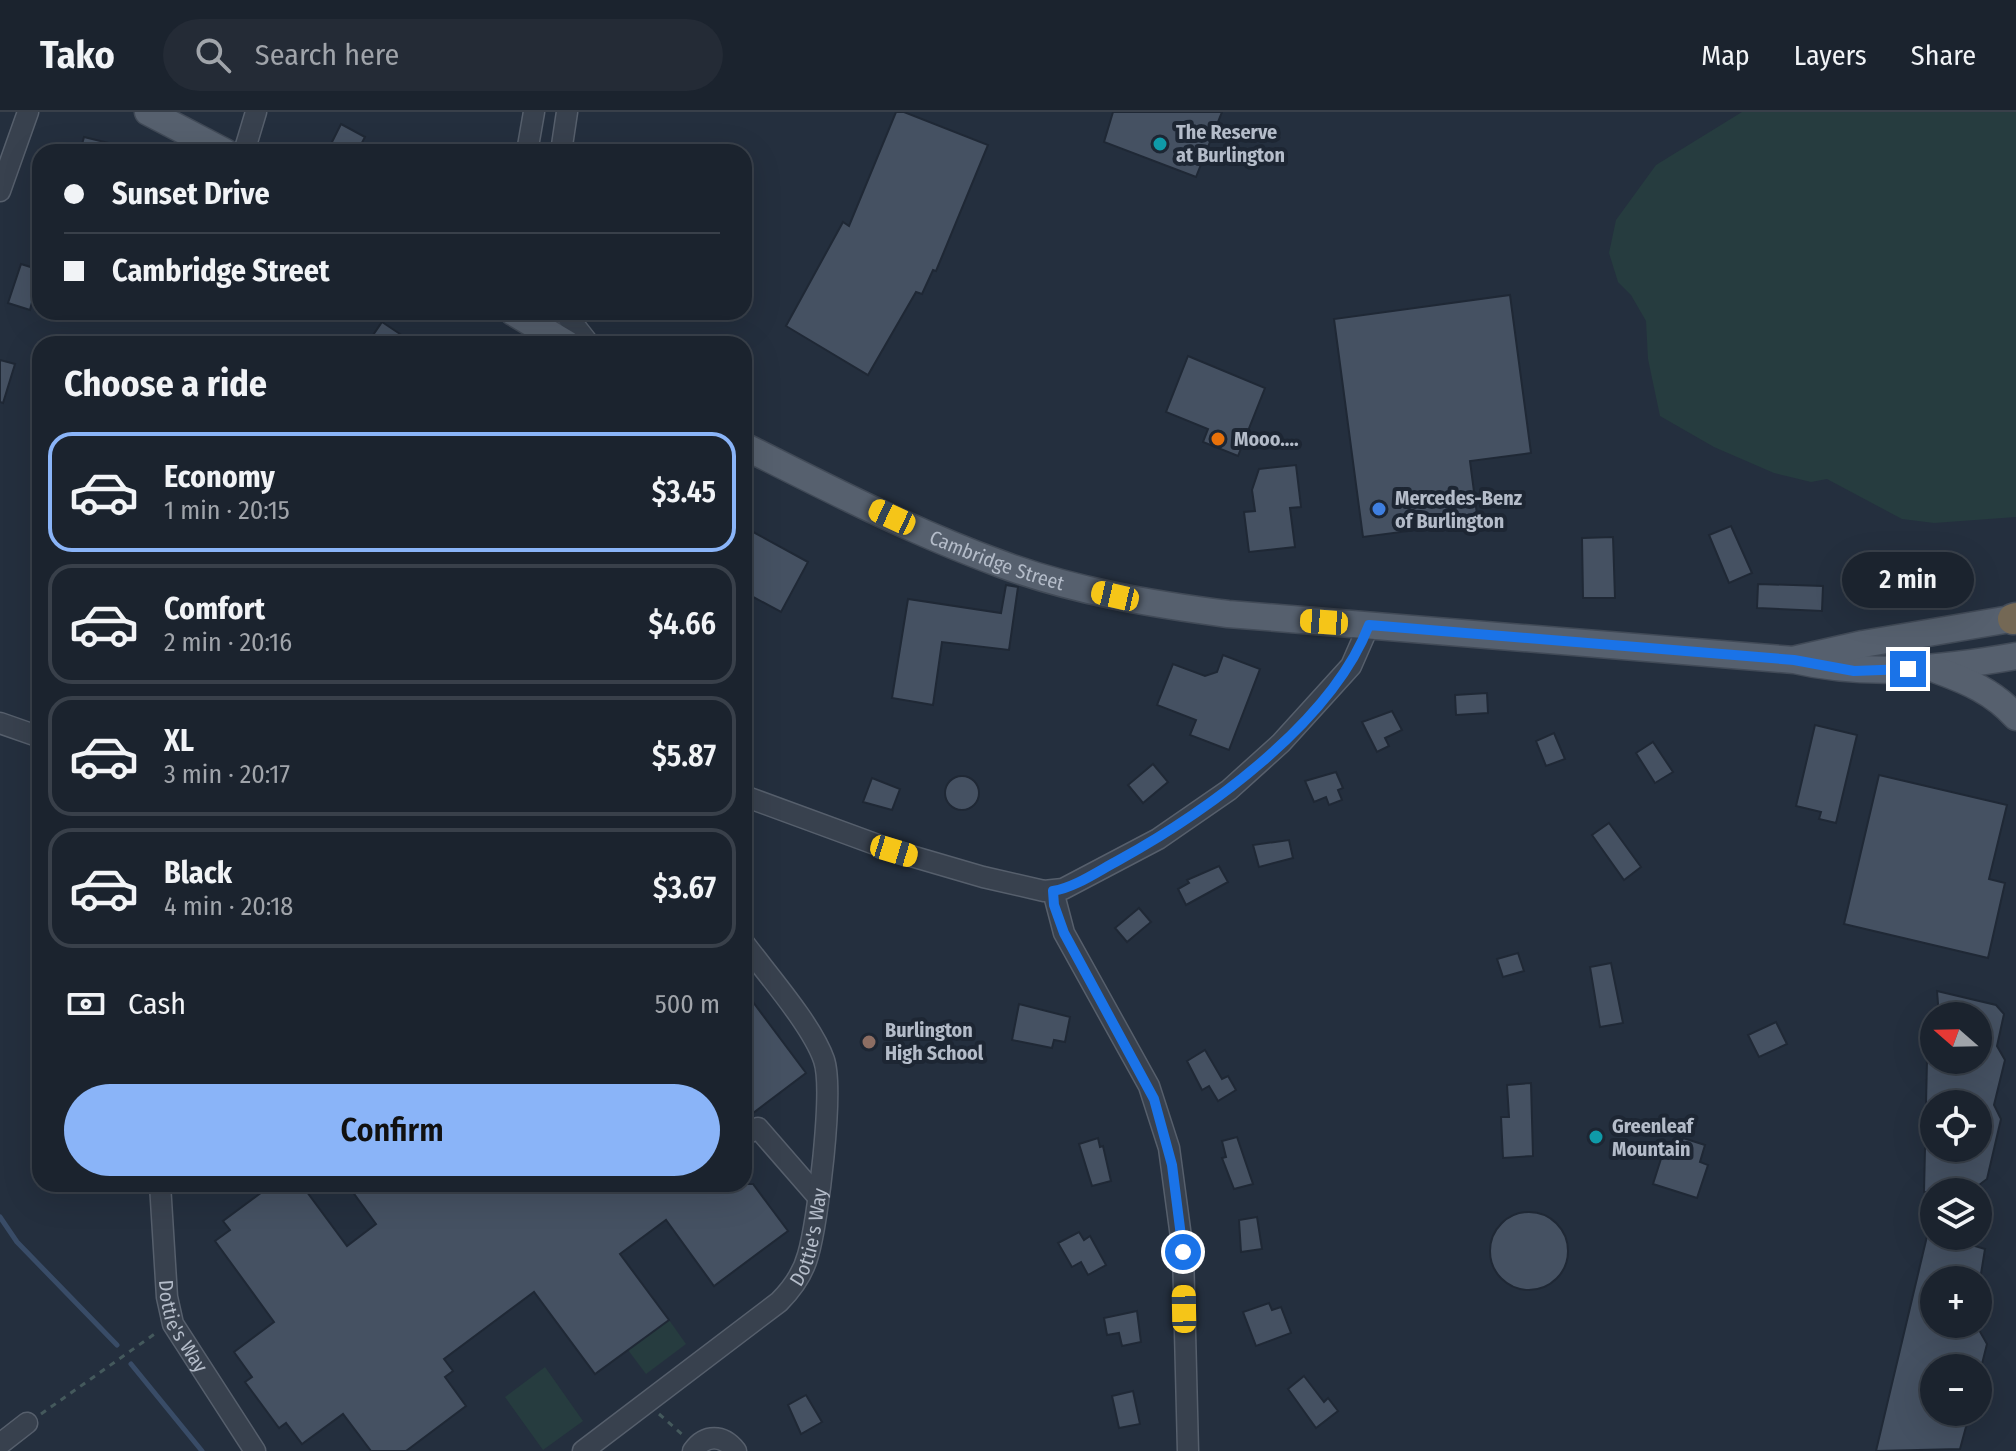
<!DOCTYPE html>
<meta charset="utf-8">
<style>
body{margin:0;font-family:"Fira Sans Condensed",sans-serif;background:#242b36;color:#f1f3f6;height:100vh;display:flex;flex-direction:column;font-size:30px;white-space:nowrap}
*{box-sizing:border-box;margin:0}
p{font-size:26px;color:#a0a4aa}
.icon{flex:none;width:44px;height:44px;fill:none;stroke:currentColor;stroke-width:2;stroke-linecap:round;stroke-linejoin:round}
.map{position:relative;flex:1;overflow:hidden}
.panel{position:absolute;left:32px;top:224px;width:720px;height:856px;display:flex;flex-direction:column;background:#1b232e;border-radius:24px;box-shadow:0 8px 32px #0002,0 0 0 2px #39404a}
.panel>*{flex:none}
.hud{position:absolute;left:32px;top:32px;width:720px;height:176px;border-radius:24px;box-shadow:0 8px 32px #0002,0 0 0 2px #39404a;display:grid;align-content:center;height:176px;padding:0 32px;background:#1b232e}
.needle{width:52px;rotate:290deg}
.controls{position:absolute;left:1920px;top:890px;display:grid;gap:16px}
.controls a{display:grid;place-items:center;width:72px;height:72px;border-radius:50%;background:#1b232e;box-shadow:0 8px 32px #0002,0 0 0 2px #39404a;font-size:40px}
.end{position:absolute;width:36px;height:36px;margin:-18px;border:10px solid #1a73e8;background:#fff;box-shadow:0 0 0 4px #fff}
.from{border-radius:50%}
.bubble{position:absolute;height:56px;border-radius:28px;background:#1b232e;box-shadow:0 8px 32px #0002,0 0 0 2px #39404a;font-size:26px;font-weight:600;line-height:56px;text-align:center}
.car{position:absolute;width:24px;height:48px;margin:-24px -12px;border-radius:10px;box-shadow:0 0 6px 2px #0007;background:linear-gradient(#f5c518 24%,#345 0 40%,#f5c518 0 76%,#345 0 86%,#f5c518 0)}
.hud b{display:flex;align-items:center;gap:28px;height:76px;font-size:30px}
.hud b+b{border-top:2px solid #39404a}
.hud i{width:20px;height:20px;background:#f1f3f6}
ul{padding:0;list-style:none}
li{display:flex;align-items:center;gap:24px;height:120px;margin:0 16px 12px;padding:0 16px;border:4px solid #39404a;border-radius:24px}
li div{flex:1}
li b{display:block;font-size:30px}
li em{font-style:normal;font-weight:600}
li.selected{border-color:#8ab4f8}
li>.icon{width:72px;height:72px;stroke-width:1.5}
h2{padding:0 32px;font-size:36px;line-height:96px}
.pay{display:flex;align-items:center;gap:20px;height:88px;padding:0 32px;font-size:30px}
.pay p{margin-inline-start:auto}
.button{display:flex;gap:16px;margin-top:auto;padding:16px 32px}
.button a{flex:1;height:92px;border-radius:48px;background:#8ab4f8;color:#111;font-size:32px;font-weight:600;line-height:92px;text-align:center}
header{display:flex;align-items:center;gap:48px;box-sizing:border-box;height:112px;padding:0 40px;background:#1b232e;border-bottom:2px solid #39404a}
header strong{font-size:38px}
nav{display:flex;gap:44px;margin-inline-start:auto;font-size:28px}
.search{width:560px;height:72px;background:#242b36;display:flex;align-items:center;gap:20px;box-sizing:border-box;padding:0 28px;border-radius:44px;color:#a0a4aa;font-size:30px}
.map>svg:first-child{display:block}
</style>
<header>
<strong>Tako</strong>
<div class="search"><svg class="icon" aria-label="search" viewBox="0 0 24 24"><circle cx="10" cy="10" r="6"/><path d="M15 15l6 6"/></svg>Search here</div>
<nav><a>Map</a><a>Layers</a><a>Share</a></nav>
</header>
<div class="map">
<svg width="2016" height="1339" viewBox="0 0 2016 1339">
<rect width="100%" height="100%" fill="#242f3e"/>
<!-- green -->
<g fill="#263c3f">
<path d="M1742 0H2016V405L1934 411 1902 407 1827 367 1811 370 1774 361 1714 335 1660 304 1648 247 1646 209 1631 183 1618 170 1609 141 1616 108 1656 53Z"/>
<path d="M669 1208 686 1232 646 1262 628 1238Z"/>
<path d="M545 1255 583 1309 543 1338 505 1285Z"/>
</g>
<g fill="none" stroke-linecap="round" stroke-linejoin="round">
<!-- stream -->
<g stroke="#394c67" stroke-width="5">
<path d="M0 1105 17 1130 117 1233"/>
<path d="M131 1252 202 1339"/>
</g>
</g>
<!-- building -->
<g fill="#455162" stroke="#1f2835" stroke-width="2">
<path d="M896 0H904L988 33 936 159 933 158 922 182 916 180 868 263 786 214 843 110 849 114Z"/>
<path d="M1113 0H1222L1196 65 1104 30Z"/>
<path d="M341 12 365 25 357 40H327Z"/>
<path d="M84 25 125 35 124 40H80Z"/>
<path d="M21 152 40 158 30 198 8 191Z"/>
<path d="M1510 183 1531 341 1470 349 1478 410 1363 425 1334 207Z"/>
<path d="M382 210 415 232H367Z"/>
<path d="M1188 244 1265 276 1238 344 1203 330 1208 317 1166 300Z"/>
<path d="M0 248 15 252 3 291 0 290Z"/>
<path d="M1296 353 1301 395 1290 396 1295 435 1249 440 1244 400 1255 399 1252 378 1259 357Z"/>
<path d="M1731 414 1752 461 1729 471 1709 423Z"/>
<path d="M744 415 808 450 781 500 744 480Z"/>
<path d="M1613 425 1615 486H1583L1582 426Z"/>
<path d="M1758 472 1823 474 1822 499 1757 496Z"/>
<path d="M1006 473 1018 475 1009 538 942 530 933 593 892 586 908 487 1001 501Z"/>
<path d="M1223 543 1260 557 1229 638 1190 623 1196 608 1157 593 1173 552 1205 564 1217 560Z"/>
<path d="M1487 581 1488 601 1456 603 1455 583Z"/>
<path d="M1392 599 1402 618 1385 626 1389 634 1377 640 1362 610Z"/>
<path d="M1815 613 1857 623 1836 711 1819 707 1821 700 1796 694Z"/>
<path d="M1554 621 1565 647 1546 654 1536 629Z"/>
<path d="M1653 630 1673 660 1655 671 1636 641Z"/>
<path d="M1153 652 1168 670 1143 691 1128 673Z"/>
<path d="M1336 660 1343 676 1338 678 1342 688 1329 693 1326 685 1314 690 1305 669Z"/>
<path d="M1879 663 2007 693 1989 767 2005 771 1988 846 1844 812Z"/>
<circle cx="962" cy="681" r="17"/>
<path d="M872 666 900 677 892 698 863 690Z"/>
<path d="M1609 711 1641 755 1624 768 1592 723Z"/>
<path d="M1289 728 1293 746 1259 755 1253 733Z"/>
<path d="M1219 754 1228 770 1186 793 1178 777 1189 771 1187 768Z"/>
<path d="M1139 796 1151 810 1127 830 1115 816Z"/>
<path d="M1518 841 1524 859 1503 865 1497 847Z"/>
<path d="M1611 851 1623 911 1600 915 1590 855Z"/>
<path d="M744 878 806 961 744 1008Z"/>
<path d="M1937 879 1996 893 2004 902 1997 934 2005 948 1994 993 2001 1007 1987 1067 1979 1073 1965 1071 1962 1080H1924L1925 1036H1978V992H1926L1927 948H1978V904H1939Z"/>
<path d="M1019 892 1070 905 1065 930 1054 928 1052 936 1012 928Z"/>
<path d="M1776 910 1787 932 1759 945 1748 923Z"/>
<path d="M1205 938 1222 967 1228 964 1236 978 1218 989 1209 974 1202 978 1187 949Z"/>
<path d="M1531 971 1533 1044 1503 1046 1501 1005H1509L1507 973Z"/>
<path d="M1237 1025 1253 1072 1234 1077 1222 1046 1226 1045 1222 1029Z"/>
<path d="M1098 1026 1100 1035 1103 1034 1111 1069 1092 1074 1079 1032Z"/>
<path d="M1683 1026 1705 1033 1700 1050 1708 1053 1697 1086 1653 1072 1666 1031 1680 1035Z"/>
<path d="M273 1072H301L347 1134 376 1112 347 1072H753L788 1119 714 1174 666 1108 620 1142 669 1208 595 1262 534 1180 444 1247 453 1259 445 1265 466 1294 406 1339H371L343 1302 302 1332 286 1311 279 1316 245 1270 252 1265 234 1240 274 1210 215 1129 230 1118 223 1109Z"/>
<circle cx="1529" cy="1139" r="39"/>
<path d="M1257 1105 1262 1137 1241 1140 1239 1108Z"/>
<path d="M1079 1120 1084 1128 1090 1124 1106 1153 1088 1163 1081 1150 1072 1155 1058 1131Z"/>
<path d="M1928 1120 1985 1137 1980 1168H1934V1212H1981L1979 1218 1987 1232 1981 1256H1934V1300H1970L1960 1337 1876 1339Z"/>
<path d="M1269 1191 1272 1198 1281 1195 1291 1221 1256 1234 1243 1200Z"/>
<path d="M1137 1199 1141 1230 1122 1234 1119 1221 1107 1223 1104 1206Z"/>
<path d="M1304 1264 1324 1290 1328 1286 1338 1299 1316 1316 1288 1277Z"/>
<path d="M1133 1279 1140 1312 1119 1316 1112 1284Z"/>
<path d="M806 1283 822 1310 801 1322 788 1293Z"/>
</g>
<g fill="none" stroke-linecap="round" stroke-linejoin="round">
<!-- minor casing -->
<g stroke="#565f6c" stroke-width="23">
<g id="minor">
<path d="M244 40 256 0"/>
<path d="M527 40 534 0"/>
<path d="M561 40 567 0"/>
<path d="M0 79 28 0"/>
<path d="M564 200 589 232"/>
<path d="M0 611 40 625"/>
<path d="M744 684 894 739 983 765 1044 779 1063 777 1158 727 1229 678 1281 631 1351 554 1369 513"/>
<path d="M1053 779 1064 821 1149 974 1169 1036 1183 1140 1188 1339"/>
<path d="M744 1023 758 1016 818 1085"/>
<path id="s1" d="M160 1072 167 1185 173 1212 255 1339"/>
<path d="M0 1332 27 1311"/>
<path id="s2" d="M583 1339 779 1190C793 1176 803 1162 808 1143 818 1110 834 978 824 948 812 913 767 862 744 831"/>
<path d="M693 1339C705 1322 723 1322 736 1339"/>
</g>
</g>
<!-- major casing -->
<g stroke="#414a57" stroke-width="29">
<g id="major">
<path d="M148 0 225 40"/>
<path d="M513 200 567 232"/>
<path id="s3" d="M744 334C827 376 913 420 1001 452 1074 479 1151 492 1228 502L1794 548C1867 565 1942 557 2016 544"/>
<path d="M1797 547 1863 532 2016 506"/>
<path d="M1937 558C1967 569 1994 580 2016 605"/>
</g>
</g>
<!-- highway casing -->
<g stroke="#434c59" stroke-width="33">
<path id="highway" d="M2013 507 2016 506"/>
</g>
<!-- path -->
<g stroke="#44595c" stroke-width="3" stroke-dasharray="6 6" stroke-linecap="butt">
<path d="M41 1302 156 1221"/>
<path d="M659 1302 684 1324"/>
</g>
<!-- minor -->
<use href="#minor" stroke="#38414e" stroke-width="20"/>
<!-- major -->
<use href="#major" stroke="#56606e" stroke-width="26"/>
<!-- highway -->
<use href="#highway" stroke="#746855" stroke-width="30"/>
</g>
<g fill="none" stroke-linecap="round" stroke-linejoin="round">
<!-- route -->
<path stroke="#1a73e8" stroke-width="10" d="M1183 1140 1172 1053 1154 987 1064 821 1054 793 1053 779C1076 775 1098 759 1119 748 1208 699 1332 610 1369 513L1794 548 1854 559 1908 557"/>
</g>
<!-- markers -->
<g fill="#0f9aa8" stroke="#1d2633" stroke-width="3">
<circle cx="1160" cy="32" r="8"/>
<circle cx="1596" cy="1025" r="8"/>
</g>
<circle fill="#e8710a" stroke="#1d2633" stroke-width="3" cx="1218" cy="327" r="8"/>
<circle fill="#3f7fe0" stroke="#1d2633" stroke-width="3" cx="1379" cy="397" r="8"/>
<circle fill="#8d6e63" stroke="#1d2633" stroke-width="3" cx="869" cy="930" r="8"/>
<g text-anchor="middle" stroke-width="8" stroke-linejoin="round" paint-order="stroke">
<!-- poi labels -->
<g font-size="20" font-weight="bold" fill="#b4bcc9" stroke="#1d2633" text-anchor="start">
<text x="1176" y="27">The Reserve<tspan x="1176" dy="23">at Burlington</tspan></text>
<text x="1234" y="334">Mooo....</text>
<text x="1395" y="393">Mercedes-Benz<tspan x="1395" dy="23">of Burlington</tspan></text>
<text x="885" y="925">Burlington<tspan x="885" dy="23">High School</tspan></text>
<text x="1612" y="1021">Greenleaf<tspan x="1612" dy="23">Mountain</tspan></text>
</g>
<!-- street labels -->
<g font-size="20" fill="#b4bcc9" stroke="#1d2633">
<text dy="7" stroke="none"><textPath href="#s3" startOffset="278">Cambridge Street</textPath></text>
<text dy="7" stroke="none"><textPath href="#s2" startOffset="320">Dottie's Way</textPath></text>
<text dy="7" stroke="none"><textPath href="#s1" startOffset="146">Dottie's Way</textPath></text>
</g>
</g>
</svg>
<div class="controls">
<a><svg class="needle" viewBox="-14 -14 28 28"><path d="M0-13l5 13h-10z" fill="#e53935"/><path d="M0 13l5-13h-10z" fill="#a0a4aa"/></svg></a>
<a><svg class="icon" aria-label="locate" viewBox="0 0 24 24"><circle cx="12" cy="12" r="6"/><path d="M12 2v4M12 18v4M2 12h4M18 12h4"/></svg></a>
<a><svg class="icon" aria-label="layers" viewBox="0 0 24 24"><path d="M12 4l9 5-9 5-9-5zM3 14l9 5 9-5"/></svg></a>
<a>+</a>
<a>−</a>
</div>
<i class="end from" style="left:1183px;top:1140px"></i>
<i class="end" style="left:1908px;top:557px"></i>
<div class="bubble" style="left:1842px;top:440px;width:132px">2 min</div>
<i class="car" style="left:892px;top:405px;rotate:295deg"></i>
<i class="car" style="left:1115px;top:484px;rotate:283deg"></i>
<i class="car" style="left:1324px;top:510px;rotate:274deg"></i>
<i class="car" style="left:894px;top:739px;rotate:107deg"></i>
<i class="car" style="left:1184px;top:1197px;rotate:359deg"></i>
<div class="hud">
<b><i class="from"></i>Sunset Drive</b>
<b><i></i>Cambridge Street</b>
</div>
<section class="panel">
<h2>Choose a ride</h2>
<ul>
<li class="selected"><svg class="icon" aria-label="car" viewBox="0 0 24 24"><path d="M5 17H2v-5l4-1 3-4h7l3 4 3 1v5h-3M9 17h6M6 11h13"/><circle cx="7" cy="17" r="2"/><circle cx="17" cy="17" r="2"/></svg><div><b>Economy</b><p>1 min · 20:15</p></div><em>$3.45</em></li>
<li><svg class="icon" aria-label="car" viewBox="0 0 24 24"><path d="M5 17H2v-5l4-1 3-4h7l3 4 3 1v5h-3M9 17h6M6 11h13"/><circle cx="7" cy="17" r="2"/><circle cx="17" cy="17" r="2"/></svg><div><b>Comfort</b><p>2 min · 20:16</p></div><em>$4.66</em></li>
<li><svg class="icon" aria-label="car" viewBox="0 0 24 24"><path d="M5 17H2v-5l4-1 3-4h7l3 4 3 1v5h-3M9 17h6M6 11h13"/><circle cx="7" cy="17" r="2"/><circle cx="17" cy="17" r="2"/></svg><div><b>XL</b><p>3 min · 20:17</p></div><em>$5.87</em></li>
<li><svg class="icon" aria-label="car" viewBox="0 0 24 24"><path d="M5 17H2v-5l4-1 3-4h7l3 4 3 1v5h-3M9 17h6M6 11h13"/><circle cx="7" cy="17" r="2"/><circle cx="17" cy="17" r="2"/></svg><div><b>Black</b><p>4 min · 20:18</p></div><em>$3.67</em></li>
</ul>
<div class="pay"><svg class="icon" aria-label="cash" viewBox="0 0 24 24"><path d="M3 7h18v10H3z"/><circle cx="12" cy="12" r="2"/></svg>Cash<p>500 m</p></div>
<div class="button"><a>Confirm</a></div>
</section>
</div>
